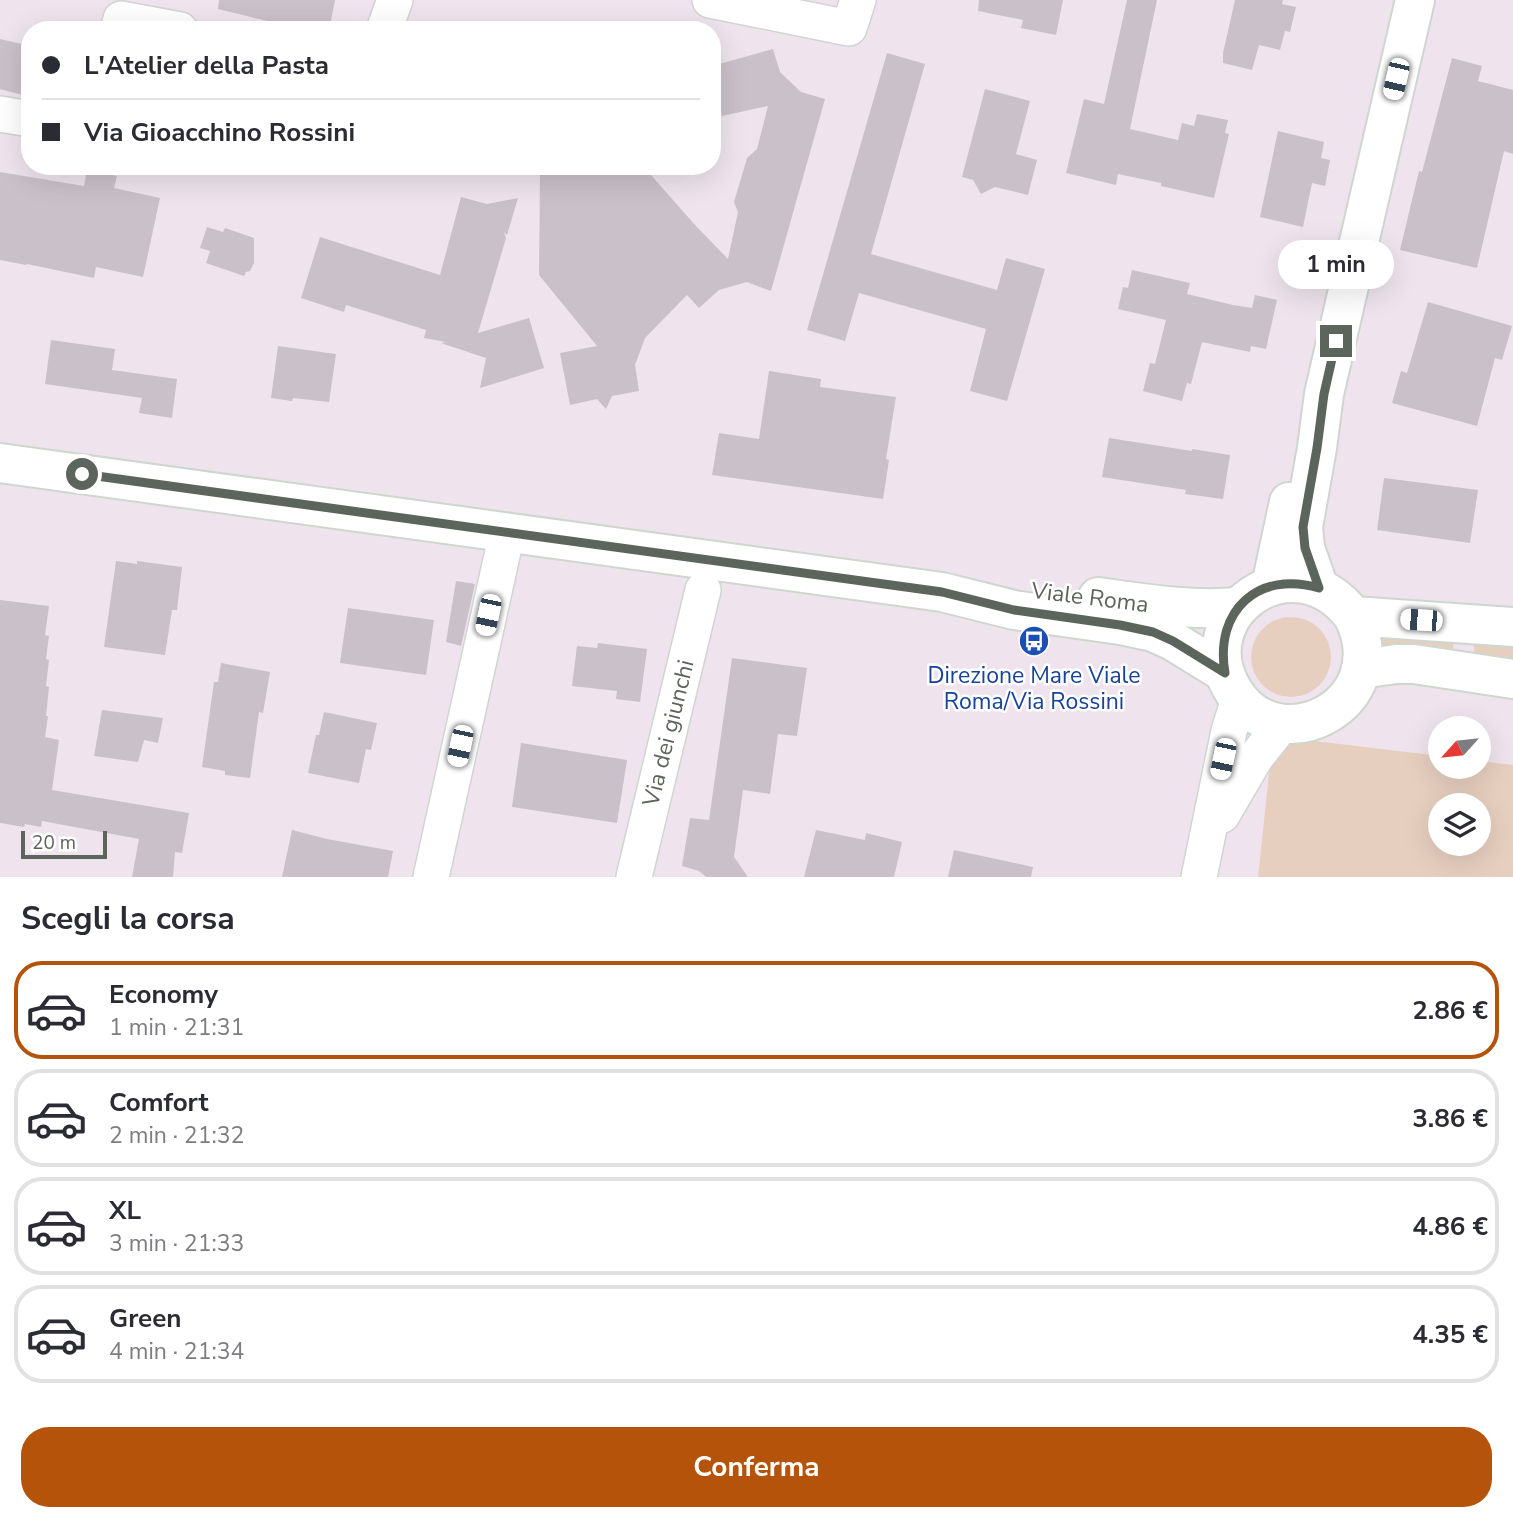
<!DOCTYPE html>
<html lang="it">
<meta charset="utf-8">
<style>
body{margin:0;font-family:"Nunito Sans",sans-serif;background:#f7f7f7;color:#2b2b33;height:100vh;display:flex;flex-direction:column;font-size:26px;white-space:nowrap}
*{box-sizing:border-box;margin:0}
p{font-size:23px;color:#7c7c81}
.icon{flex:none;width:38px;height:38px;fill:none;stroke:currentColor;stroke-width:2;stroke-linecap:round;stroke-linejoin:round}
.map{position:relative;height:877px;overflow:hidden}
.sheet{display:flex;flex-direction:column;background:#fff;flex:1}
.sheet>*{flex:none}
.hud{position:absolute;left:21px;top:21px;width:700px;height:154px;border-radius:28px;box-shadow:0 7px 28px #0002;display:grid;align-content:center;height:154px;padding:0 21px;background:#fff}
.needle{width:46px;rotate:243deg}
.controls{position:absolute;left:1428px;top:716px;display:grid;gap:14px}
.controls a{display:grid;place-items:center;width:63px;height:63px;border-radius:50%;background:#fff;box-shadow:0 7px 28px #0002;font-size:35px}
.scale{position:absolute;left:21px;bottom:18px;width:86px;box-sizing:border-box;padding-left:7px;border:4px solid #5c655c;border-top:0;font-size:19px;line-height:24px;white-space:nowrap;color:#5c655c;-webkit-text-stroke:5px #fff;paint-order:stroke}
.end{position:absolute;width:32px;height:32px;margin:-16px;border:9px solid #5c655c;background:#fff;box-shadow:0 0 0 4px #fff}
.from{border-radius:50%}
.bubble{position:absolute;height:49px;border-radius:24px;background:#fff;box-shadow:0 7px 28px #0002;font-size:23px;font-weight:700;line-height:49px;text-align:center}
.car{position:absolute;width:21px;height:42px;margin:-21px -10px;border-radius:9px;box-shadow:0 0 5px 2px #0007;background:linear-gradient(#fff 24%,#345 0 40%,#fff 0 76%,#345 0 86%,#fff 0)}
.hud b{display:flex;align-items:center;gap:24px;height:66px;font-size:26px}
.hud b+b{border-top:2px solid #e1e1e2}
.hud i{width:18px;height:18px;background:#2b2b33}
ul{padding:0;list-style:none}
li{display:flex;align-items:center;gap:21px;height:98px;margin:0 14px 10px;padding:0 7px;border:4px solid #e1e1e2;border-radius:28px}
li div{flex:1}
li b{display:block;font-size:26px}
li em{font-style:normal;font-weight:700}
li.on{border-color:#b45309}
li>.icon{width:63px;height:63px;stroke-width:1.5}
h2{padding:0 21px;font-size:32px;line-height:84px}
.action{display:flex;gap:14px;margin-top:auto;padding:14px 21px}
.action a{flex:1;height:80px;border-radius:28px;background:#b45309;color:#fff;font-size:28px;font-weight:700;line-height:80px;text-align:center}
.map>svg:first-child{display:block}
</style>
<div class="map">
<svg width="1513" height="877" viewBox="0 0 1513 877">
<rect width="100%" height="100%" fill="#efe4ed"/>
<!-- green -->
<g fill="#e7cfbf" fill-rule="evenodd">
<circle cx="1291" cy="657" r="40"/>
<path d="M1377 635 1454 641 1453 651 1378 649Z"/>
<path d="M1474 642 1513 643V660L1474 656Z"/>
<path d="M1273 736 1440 756V766H1479V761L1513 765V877H1258ZM1440 805H1479V844H1440Z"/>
</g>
<!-- building -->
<g fill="#cac0c9">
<path d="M219 0H335L329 30H305L218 9Z"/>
<path d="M979 0H1063L1056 35 1021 28 1023 20 978 11Z"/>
<path d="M1127 0H1157L1130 129 1178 140 1182 123 1194 126 1197 114 1228 120 1225 133 1229 134 1214 198 1161 186V183L1118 174 1116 185 1066 173 1084 99 1104 104Z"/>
<path d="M1235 0H1283L1282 4 1296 7 1290 32 1285 31 1280 50 1259 45 1252 70 1223 63V53Z"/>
<path d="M0 39 30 46V97L0 89Z"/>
<path d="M773 49 780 72 801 92 825 99 771 291 747 282 719 290 699 308 687 295 645 338 635 365 639 391 612 396 606 409 597 399 570 405 560 353 597 346 539 275 540 175 550 166H643L696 226 728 259 738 212 734 202 747 158 757 149 768 106 722 116 712 83V66Z"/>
<path d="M887 53 925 64 871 254 997 290 1006 258 1045 269 1007 401 970 391 986 329 859 293 845 341 807 330Z"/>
<path d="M1452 58 1482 66 1478 81 1513 90V154L1504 151 1477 268 1400 250 1419 171 1422 172Z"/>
<path d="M985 89 1030 101 1016 154 1037 160 1028 195 995 187 981 194 973 180 962 177Z"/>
<path d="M1278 131 1324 142 1321 158 1330 160 1325 186 1312 183 1303 227 1260 217Z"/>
<path d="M87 170 117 176 114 188 160 198 143 277 96 267 94 278 27 264 26 265 0 260V172L84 186Z"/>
<path d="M461 197 487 204 518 198 507 235 504 232 506 238 478 333 529 318 544 368 480 388 486 358 441 343 446 342 424 338 426 330 346 305 344 312 301 298 320 237 440 275Z"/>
<path d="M207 227 223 232 225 228 254 238V263L250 271 246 272 244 276 206 263 210 251 200 248Z"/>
<path d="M1132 270 1190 283 1187 294 1233 305 1252 308 1255 295 1277 300 1266 349 1251 346 1250 352 1202 342 1191 384 1187 383 1182 401 1143 391 1150 363 1155 364 1166 320 1118 309 1123 287 1128 288Z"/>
<path d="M1428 302 1512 326 1502 360 1495 358 1477 426 1392 403 1401 371 1407 373Z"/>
<path d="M51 340 115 349 112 370 177 379 172 418 139 413 142 398 45 384Z"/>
<path d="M278 346 336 354 329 402 293 398 292 401 271 398Z"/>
<path d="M769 371 821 379 820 387 896 397 886 459 889 460 883 499 712 475 719 433 759 439Z"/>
<path d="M1109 438 1192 451V449L1230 455 1223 499 1185 494 1186 490 1102 477Z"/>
<path d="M1384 478 1478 490 1470 543 1377 530Z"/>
<path d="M116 561 137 564V561L182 567 177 610H172L165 655 104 647Z"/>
<path d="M456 581 475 584 461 646 446 642Z"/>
<path d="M0 600 49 606 45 635 49 636 46 659 49 660 46 686 49 687 46 716H48L45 737 59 740 52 790 189 813 182 853 175 852 173 877H132L139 839 42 821 41 827 25 824 24 827 0 823Z"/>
<path d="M348 608 434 620 426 675 340 663Z"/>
<path d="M598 643 647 649 640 702 616 699 617 691 572 686 577 646 597 648Z"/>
<path d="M732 658 807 668 797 736 778 734 770 794 743 790 734 857 748 877H706L699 871 682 866 690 818 709 820Z"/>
<path d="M221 663 270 672 263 713 259 712 250 778 225 775V771L202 767 214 682H218Z"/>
<path d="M102 710 163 718 158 743 144 740 138 762 94 756Z"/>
<path d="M324 712 377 723 371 750 366 749 359 783 308 773 316 735H319Z"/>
<path d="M521 743 627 760 617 823 512 807Z"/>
<path d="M292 830 327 839 393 851 388 877H282Z"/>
<path d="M816 830 865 840 866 833 902 842 894 877H804Z"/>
<path d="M954 850 1033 867 1031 877H948Z"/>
</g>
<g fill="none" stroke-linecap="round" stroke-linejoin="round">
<!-- minor casing -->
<g stroke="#cfd6d0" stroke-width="38">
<g id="minor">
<path d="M710 0 849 28 858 0"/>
<path d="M118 30 121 19 180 30"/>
<path d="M384 30 395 0"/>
<path d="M0 114 30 119"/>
<path d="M1222 815 1256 757 1283 723"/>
<path d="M431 877 507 533"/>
<path d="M634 877 703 590"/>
<path d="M1199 877 1229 731 1239 699"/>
</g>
</g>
<!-- tertiary casing -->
<g stroke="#cfd6d0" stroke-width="42">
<g id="tertiary">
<path d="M1271 586 1289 502"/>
<path d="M1319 588 1305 548 1303 527 1317 448 1324 394 1415 0"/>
</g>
</g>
<!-- secondary casing -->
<g stroke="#ced7ce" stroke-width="42">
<g id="secondary">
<path d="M0 463 942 592 1014 610 1120 625 1153 632 1173 641 1225 673"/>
<path d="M1098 597C1147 604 1190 611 1239 607"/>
<path d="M1353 616C1397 704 1279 764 1234 692 1185 615 1293 537 1353 616L1513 627"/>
<path d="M1361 669 1396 664H1414L1513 679"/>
</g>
</g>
<!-- minor -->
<use href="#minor" stroke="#fff" stroke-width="35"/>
<!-- tertiary -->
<use href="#tertiary" stroke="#fff" stroke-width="38"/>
<!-- secondary -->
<use href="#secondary" stroke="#fff" stroke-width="38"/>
</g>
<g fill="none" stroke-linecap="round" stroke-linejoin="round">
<!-- route -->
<path stroke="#5c655c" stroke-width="9" d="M82 474 942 592 1014 610 1120 625 1153 632 1173 641 1225 673C1214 610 1259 570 1319 588L1305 548 1303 527 1317 448 1324 394 1336 341"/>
</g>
<!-- icons -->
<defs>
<g id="bus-disc" transform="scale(1.575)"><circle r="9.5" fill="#1a4fb4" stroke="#fff"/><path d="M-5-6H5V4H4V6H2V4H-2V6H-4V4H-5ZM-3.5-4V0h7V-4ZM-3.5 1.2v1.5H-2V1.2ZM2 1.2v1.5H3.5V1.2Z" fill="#fff"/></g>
</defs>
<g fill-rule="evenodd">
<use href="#bus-disc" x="1034" y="641"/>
</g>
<g text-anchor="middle" stroke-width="5" stroke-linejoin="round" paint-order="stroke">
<!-- street labels -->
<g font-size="23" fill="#5c655c" stroke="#fff">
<text transform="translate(1090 597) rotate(7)" y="8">Viale Roma</text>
<text transform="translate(668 733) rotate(-76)" y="8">Via dei giunchi</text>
</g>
<!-- transit labels -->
<g font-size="23" fill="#164399" stroke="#fff">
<text x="1034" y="683">Direzione Mare Viale<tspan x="1034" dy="26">Roma/Via Rossini</tspan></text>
</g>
</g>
</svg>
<div class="controls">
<a><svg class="needle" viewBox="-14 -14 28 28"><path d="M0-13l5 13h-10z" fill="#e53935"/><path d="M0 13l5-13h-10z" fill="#7c7c81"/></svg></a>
<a><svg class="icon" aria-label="layers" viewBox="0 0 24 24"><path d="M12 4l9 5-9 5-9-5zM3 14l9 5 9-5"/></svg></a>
</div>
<div class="scale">20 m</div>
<i class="end from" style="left:82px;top:474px"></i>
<i class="end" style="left:1336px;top:341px"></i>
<div class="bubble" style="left:1278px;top:240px;width:116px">1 min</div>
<i class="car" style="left:1396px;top:79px;rotate:193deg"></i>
<i class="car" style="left:488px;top:615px;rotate:192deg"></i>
<i class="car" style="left:1421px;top:620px;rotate:274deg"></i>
<i class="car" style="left:460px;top:746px;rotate:192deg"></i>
<i class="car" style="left:1223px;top:759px;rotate:192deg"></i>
<div class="hud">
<b><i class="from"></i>L'Atelier della Pasta</b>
<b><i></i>Via Gioacchino Rossini</b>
</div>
</div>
<section class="sheet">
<h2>Scegli la corsa</h2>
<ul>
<li class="on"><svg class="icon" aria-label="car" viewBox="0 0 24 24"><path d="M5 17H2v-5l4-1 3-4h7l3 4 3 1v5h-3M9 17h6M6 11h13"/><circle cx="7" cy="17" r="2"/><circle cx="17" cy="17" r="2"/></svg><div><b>Economy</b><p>1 min · 21:31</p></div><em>2.86 €</em></li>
<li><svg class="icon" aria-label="car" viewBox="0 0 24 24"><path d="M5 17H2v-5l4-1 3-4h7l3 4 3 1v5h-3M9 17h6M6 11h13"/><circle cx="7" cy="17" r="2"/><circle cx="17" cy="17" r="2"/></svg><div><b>Comfort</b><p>2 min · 21:32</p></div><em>3.86 €</em></li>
<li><svg class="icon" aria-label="car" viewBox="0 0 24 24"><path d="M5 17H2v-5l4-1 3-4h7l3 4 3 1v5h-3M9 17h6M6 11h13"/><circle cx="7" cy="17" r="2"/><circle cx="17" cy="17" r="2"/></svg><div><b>XL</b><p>3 min · 21:33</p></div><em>4.86 €</em></li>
<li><svg class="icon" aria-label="car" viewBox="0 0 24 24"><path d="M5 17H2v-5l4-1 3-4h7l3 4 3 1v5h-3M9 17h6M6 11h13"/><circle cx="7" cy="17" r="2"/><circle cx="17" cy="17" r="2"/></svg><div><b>Green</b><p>4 min · 21:34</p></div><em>4.35 €</em></li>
</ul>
<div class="action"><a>Conferma</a></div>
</section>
